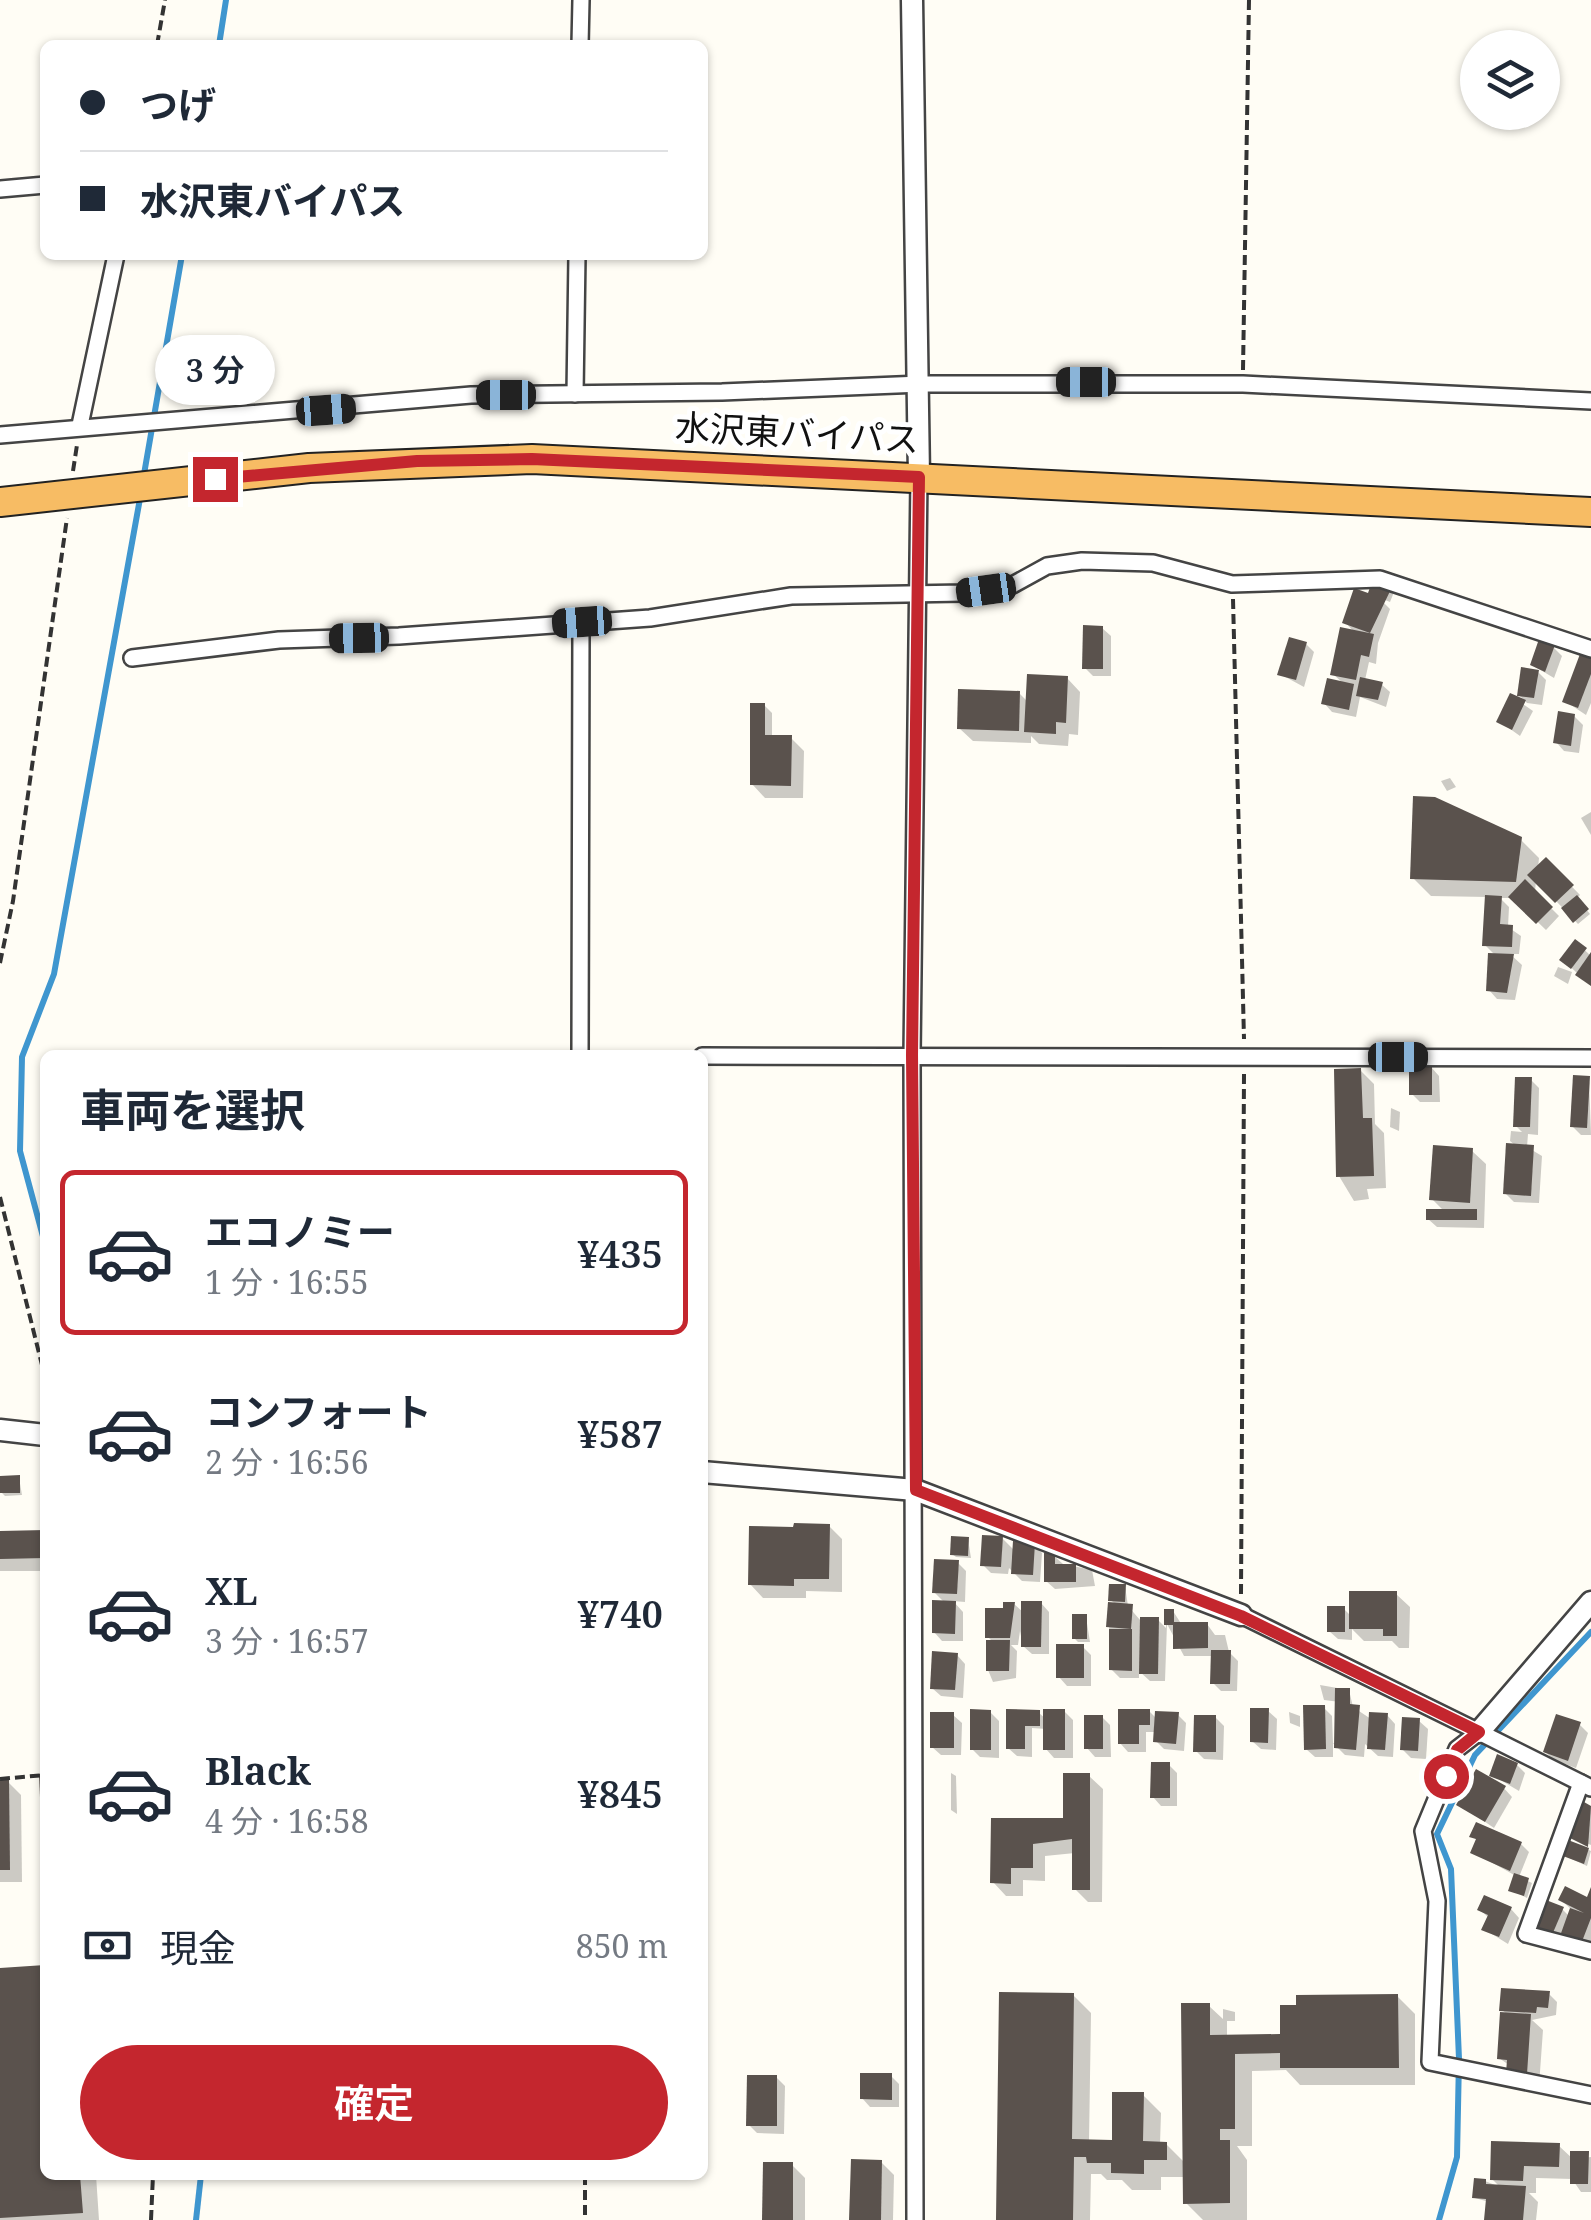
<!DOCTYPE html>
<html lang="ja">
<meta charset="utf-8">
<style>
body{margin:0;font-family:"Noto Serif","Noto Sans JP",serif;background:#f6f6f7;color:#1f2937;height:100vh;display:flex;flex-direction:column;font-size:38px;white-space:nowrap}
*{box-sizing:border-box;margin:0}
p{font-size:32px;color:#747a83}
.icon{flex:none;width:55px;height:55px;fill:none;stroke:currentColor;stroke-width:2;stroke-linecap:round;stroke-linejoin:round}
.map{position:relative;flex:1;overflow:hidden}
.side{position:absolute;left:40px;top:1050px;width:668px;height:1130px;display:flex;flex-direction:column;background:#fff;border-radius:15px;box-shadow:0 2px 8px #0004}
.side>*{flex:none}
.guide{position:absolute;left:40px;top:40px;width:668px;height:220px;border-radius:15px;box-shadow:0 2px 8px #0004;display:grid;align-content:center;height:220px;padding:0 40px;background:#fff}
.fabs{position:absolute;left:1460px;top:30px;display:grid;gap:20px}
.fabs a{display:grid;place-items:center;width:100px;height:100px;border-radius:50%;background:#fff;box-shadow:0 2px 8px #0004;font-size:50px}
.end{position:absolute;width:45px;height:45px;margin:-22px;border:12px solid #c4262e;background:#fff;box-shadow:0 0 0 5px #fff}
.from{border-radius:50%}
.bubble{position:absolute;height:70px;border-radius:35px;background:#fff;box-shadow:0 2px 8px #0004;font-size:32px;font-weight:600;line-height:70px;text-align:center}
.car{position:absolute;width:30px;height:60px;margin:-30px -15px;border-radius:12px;box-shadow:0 0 8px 2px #0007;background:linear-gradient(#222 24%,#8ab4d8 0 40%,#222 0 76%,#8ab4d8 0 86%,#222 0)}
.guide b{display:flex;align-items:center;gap:35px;height:95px;font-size:38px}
.guide b+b{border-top:2px solid #e0e1e3}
.guide i{width:25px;height:25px;background:#1f2937}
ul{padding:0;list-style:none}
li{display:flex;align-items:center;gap:30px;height:165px;margin:0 20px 15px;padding:0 20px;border:5px solid transparent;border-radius:15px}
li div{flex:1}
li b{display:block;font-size:38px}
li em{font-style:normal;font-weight:600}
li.on{border-color:#c4262e}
li>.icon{width:90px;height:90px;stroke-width:1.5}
h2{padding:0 40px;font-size:45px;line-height:120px}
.pay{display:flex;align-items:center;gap:25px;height:110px;padding:0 40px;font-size:38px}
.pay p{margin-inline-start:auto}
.action{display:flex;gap:20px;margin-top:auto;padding:20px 40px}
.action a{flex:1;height:115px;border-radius:60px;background:#c4262e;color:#fff;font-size:40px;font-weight:600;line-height:115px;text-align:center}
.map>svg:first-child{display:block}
</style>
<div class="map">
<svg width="1591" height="2220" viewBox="0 0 1591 2220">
<rect width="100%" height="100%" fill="#fffdf5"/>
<!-- shadow -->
<g fill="#0003">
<path d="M1375 582 1394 592 1390 602 1378 597 1390 609 1378 643 1376 664 1369 662 1365 680 1381 684 1390 692 1386 707 1360 697 1356 717 1332 712 1324 703 1329 681 1344 684 1333 674 1342 630 1354 632 1345 622 1356 591 1378 599 1371 592Z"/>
<path d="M1102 628 1111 636V676H1093L1085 668Z"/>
<path d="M1306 644 1314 652 1304 687 1280 674Z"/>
<path d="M1554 648 1562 656 1554 678 1532 665Z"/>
<path d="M1591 661V703L1586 715 1565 701Z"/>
<path d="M1538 672 1546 680 1542 705 1527 703 1519 695Z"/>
<path d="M1067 678 1080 692 1078 735 1069 734 1068 746 1039 744 1031 736V743L973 741 959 728 1019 693 1028 702Z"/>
<path d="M1511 696 1533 711 1520 736 1499 721Z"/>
<path d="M764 705 772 713V737L791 738 804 751 803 798H765L752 784Z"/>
<path d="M1574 716 1583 725 1579 753 1564 751 1556 742Z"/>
<path d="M1450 778 1456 787 1447 791 1441 781Z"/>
<path d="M1591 812V835L1581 818Z"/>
<path d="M1521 840 1539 858 1538 868 1546 860 1580 895 1577 898 1590 914 1578 924 1536 880 1535 892 1559 916 1546 930 1513 898H1500L1509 907 1508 927 1521 936 1519 954H1510L1522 965 1515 1000 1497 999 1489 990 1496 956 1485 945 1487 897 1431 896 1413 878Z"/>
<path d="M1576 942 1591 956V986L1562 959Z"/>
<path d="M1558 967 1572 972 1568 984 1554 976Z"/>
<path d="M1431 1067 1439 1076 1440 1102H1420L1412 1094Z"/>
<path d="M1360 1070 1374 1084 1375 1124 1384 1133 1386 1188 1367 1189 1369 1199 1354 1201 1339 1176Z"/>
<path d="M1589 1078 1591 1135H1581L1572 1126Z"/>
<path d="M1531 1080 1539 1088 1538 1135 1528 1134 1527 1147 1542 1156 1539 1203 1514 1202 1505 1193 1516 1146 1510 1141 1511 1131 1522 1132 1516 1126Z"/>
<path d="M1391 1108 1400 1112 1399 1131 1390 1127Z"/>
<path d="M1472 1151 1486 1164 1484 1228 1437 1227 1428 1219 1444 1211 1432 1199Z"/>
<path d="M0 1478H19L22 1495 5 1496 0 1491Z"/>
<path d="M829 1526 842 1539V1592L806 1591V1598H763L750 1584Z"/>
<path d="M0 1533 45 1534V1571H0Z"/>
<path d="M1002 1538 1015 1551 1034 1545 1042 1553 1040 1582 1022 1581 1009 1568 1008 1574 991 1573 983 1565Z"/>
<path d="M968 1539 971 1558 956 1557 952 1554Z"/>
<path d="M1054 1556 1063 1564 1092 1570 1095 1586 1055 1589 1046 1581Z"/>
<path d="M958 1563 966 1571 965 1602 953 1601 963 1612V1641H942L934 1632 945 1603 934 1592Z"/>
<path d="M1125 1586 1128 1606 1140 1620H1158L1166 1628V1612L1173 1611 1182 1625 1207 1624 1215 1635H1225L1229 1652 1238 1661 1237 1691H1221L1213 1683V1656H1184L1167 1624 1165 1681H1150L1139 1671V1678H1120L1111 1669 1109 1626 1116 1605 1111 1600Z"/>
<path d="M1396 1594 1410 1607 1409 1648H1399L1392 1641H1364L1352 1629V1640L1338 1639 1329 1631 1344 1609 1351 1616Z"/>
<path d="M1041 1603 1049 1612V1654H1032L1023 1646 1020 1631 1018 1645H1011L1017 1651 1016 1678 993 1682 988 1670 994 1643 988 1637 1014 1604 1024 1613Z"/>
<path d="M1086 1617 1090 1642H1078L1091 1655V1686H1067L1059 1677 1082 1646 1074 1638Z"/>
<path d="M957 1655 965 1664 963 1698 941 1696 932 1688Z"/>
<path d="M1320 1685 1349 1690 1353 1707 1371 1719 1387 1715 1395 1724 1393 1757 1378 1756 1365 1744 1364 1757 1345 1755 1333 1743V1757H1315L1306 1749 1324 1708 1332 1716 1333 1743H1337L1340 1702 1324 1700Z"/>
<path d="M1064 1711 1073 1720V1758H1054L1046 1749V1729L1032 1728V1757L1017 1756 1008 1748 1009 1712 1039 1713 1046 1719Z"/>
<path d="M1149 1711 1157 1719 1178 1715 1186 1723 1184 1751 1164 1749 1156 1741V1732H1146V1752H1128L1120 1743Z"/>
<path d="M1268 1711 1277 1719 1276 1750 1261 1749 1252 1741Z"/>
<path d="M990 1712 999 1721V1758L980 1757 972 1749Z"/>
<path d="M1289 1712 1300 1716V1727L1290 1723Z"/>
<path d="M953 1715 962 1723 961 1755H941L932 1747Z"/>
<path d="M1102 1717 1110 1725 1111 1757H1095L1087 1748Z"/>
<path d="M1215 1717 1224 1726 1223 1760 1204 1759 1196 1751Z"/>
<path d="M1419 1721 1428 1729 1426 1759 1411 1758 1402 1749Z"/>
<path d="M1580 1725 1588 1733 1576 1768 1554 1760 1545 1752Z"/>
<path d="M1169 1765 1177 1773V1806H1161L1153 1797Z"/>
<path d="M1517 1765 1525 1773 1519 1791 1492 1775Z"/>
<path d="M951 1773 956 1776 957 1814 951 1810Z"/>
<path d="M1089 1776 1103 1789 1102 1902H1088L1075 1889V1853L1045 1856V1881L1023 1880V1896H1006L993 1882 994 1820 1066 1821Z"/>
<path d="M0 1782H8L21 1795 22 1882H0Z"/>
<path d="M1501 1785 1512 1797 1494 1828 1459 1804Z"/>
<path d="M1585 1806 1591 1808V1845L1571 1837Z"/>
<path d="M1472 1836 1521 1844 1529 1852 1519 1877 1532 1883 1527 1898 1511 1890 1516 1876 1473 1852 1478 1841Z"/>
<path d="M1580 1846 1591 1851 1587 1866 1565 1856Z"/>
<path d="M1561 1900 1591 1901V1947L1546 1935 1538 1927 1562 1909 1570 1917 1572 1910Z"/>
<path d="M1511 1909 1519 1918 1508 1944 1484 1929 1489 1918 1480 1910Z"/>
<path d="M45 1968V2175H96L99 2220H0V1970Z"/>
<path d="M1549 1994 1557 2002 1556 2015 1532 2020 1543 2030 1539 2086 1499 2058 1508 2015 1502 2010Z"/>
<path d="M1073 1995 1091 2013 1089 2142H1114L1143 2095 1161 2113 1160 2144H1166L1185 2163 1209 2006 1223 2019V2009L1235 2012V2021H1227V2037H1283L1397 1996 1415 2014V2085H1300L1286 2070 1252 2071V2146H1237L1247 2160V2220H1203L1186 2203 1185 2177H1161V2190H1132L1122 2180H1107L1101 2174H1091L1090 2220H999Z"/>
<path d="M891 2076 899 2084V2107H870L862 2098Z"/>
<path d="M776 2077 785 2086 784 2134 757 2133 749 2125Z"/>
<path d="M1559 2146 1573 2159 1591 2157V2192H1581L1572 2179 1536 2178V2193H1529L1538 2202 1536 2220H1489V2202L1475 2198 1485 2181 1500 2187 1492 2179Z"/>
<path d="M881 2162 894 2175 893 2220H852Z"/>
<path d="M792 2165 805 2178V2220H765Z"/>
</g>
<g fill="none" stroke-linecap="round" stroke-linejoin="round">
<!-- stream -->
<g stroke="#3f96cf" stroke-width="6">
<path d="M219 45 226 0"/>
<path d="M143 480 182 255"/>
<path d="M45 1244 20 1151 22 1057 54 974 141 493"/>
<path d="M196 2220 201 2175"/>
<path d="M1439 2220 1457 2157 1459 2059 1451 1869 1437 1834 1475 1755 1591 1632"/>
</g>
</g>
<!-- building -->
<g fill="#5a524d">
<path d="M1373 579 1392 587 1370 633 1342 623 1354 588 1368 593Z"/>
<path d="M1083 625 1103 626V669H1082Z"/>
<path d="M1340 627 1374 634 1369 657 1361 655 1356 680 1330 675Z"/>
<path d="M1289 637 1307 642 1296 680 1277 675Z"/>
<path d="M1539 639 1555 645 1545 672 1530 665Z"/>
<path d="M1580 654 1591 659V674L1578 708 1562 702Z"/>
<path d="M1521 667 1539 670 1534 698 1517 696Z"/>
<path d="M1027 674 1068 676 1066 723 1056 722V734L1024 732Z"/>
<path d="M1360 677 1383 682 1378 700 1356 696Z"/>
<path d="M1327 678 1354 684 1349 710 1321 704Z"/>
<path d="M958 689 1020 691 1019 731 957 729Z"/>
<path d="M1510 693 1526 700 1512 730 1496 722Z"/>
<path d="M750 703H765V735H792L791 786 750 785Z"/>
<path d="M1558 711 1575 714 1571 746 1553 743Z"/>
<path d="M1413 796 1435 797 1522 837 1516 882 1410 879Z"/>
<path d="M1546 857 1574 885 1555 903 1527 875Z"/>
<path d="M1525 879 1553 907 1536 924 1508 897Z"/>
<path d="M1485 895 1502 896 1500 924 1513 925 1512 947 1482 946Z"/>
<path d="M1577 895 1589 909 1573 923 1561 908Z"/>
<path d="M1575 939 1587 948 1571 969 1559 960Z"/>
<path d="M1591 952V986L1575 975Z"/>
<path d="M1488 953 1514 954 1507 993 1486 991Z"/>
<rect x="1409" y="1065" width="23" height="30"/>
<path d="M1361 1068 1363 1118H1372L1374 1176 1336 1177 1334 1069Z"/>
<path d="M1573 1075 1590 1076 1587 1128 1570 1127Z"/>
<path d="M1515 1077H1532L1530 1127H1513Z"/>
<path d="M1506 1143 1534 1145 1531 1196 1503 1194Z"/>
<path d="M1433 1145 1473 1148 1470 1203 1429 1200Z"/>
<rect x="1426" y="1209" width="51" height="11"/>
<path d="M20 1475V1493H0V1476Z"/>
<path d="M794 1523 830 1524 829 1579H794V1586L748 1585 749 1526 793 1527Z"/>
<path d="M45 1530V1558L0 1559V1531Z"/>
<path d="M982 1535 1003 1536 1001 1567 980 1566Z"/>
<path d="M951 1536 969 1537 968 1556 950 1555Z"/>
<path d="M1013 1541 1035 1543 1033 1575 1011 1574Z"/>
<path d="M1044 1553H1055V1564H1076V1582H1044Z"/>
<path d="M934 1559 959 1560 957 1594 932 1593Z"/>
<path d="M1109 1584H1126L1125 1602 1108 1601Z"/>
<path d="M1349 1591H1397V1636H1383V1629H1349Z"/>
<path d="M932 1600 956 1601 955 1634 932 1633Z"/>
<path d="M1021 1601H1042L1041 1647H1021Z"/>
<path d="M1003 1602H1015L1010 1638H985V1608H1003Z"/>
<path d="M1108 1602 1133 1604 1131 1629 1106 1627Z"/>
<rect x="1327" y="1606" width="18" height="26"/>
<path d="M1164 1609H1174V1622H1208V1648L1173 1649V1625H1164Z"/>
<rect x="1072" y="1614" width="15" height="25"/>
<path d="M1140 1617H1159L1158 1674H1139Z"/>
<path d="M1109 1629H1132V1671L1109 1670Z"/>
<path d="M986 1640H1010L1009 1671H986Z"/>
<rect x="1056" y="1644" width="28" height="34"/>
<path d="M1211 1650H1231L1230 1684H1210Z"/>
<path d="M932 1651 958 1653 955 1690 930 1689Z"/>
<path d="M1335 1688H1350V1704L1360 1705 1356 1750 1334 1748Z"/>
<path d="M1303 1705H1325L1326 1749 1304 1750Z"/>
<path d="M1250 1708H1269L1268 1743 1250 1742Z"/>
<path d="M970 1709 991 1710V1750H970Z"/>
<path d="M1006 1709 1040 1710V1726H1025V1749H1006Z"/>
<rect x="1043" y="1709" width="22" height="41"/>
<path d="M1118 1709H1150V1725H1139V1744H1118Z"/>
<path d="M1155 1711 1179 1712 1176 1744 1153 1742Z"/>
<rect x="930" y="1712" width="24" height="36"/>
<path d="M1369 1712 1388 1713 1385 1750 1367 1749Z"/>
<path d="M1556 1714 1581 1722 1568 1761 1543 1752Z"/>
<rect x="1084" y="1715" width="19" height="34"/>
<path d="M1194 1715H1216V1752H1193Z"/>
<path d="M1402 1717 1420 1718 1418 1751 1400 1750Z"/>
<path d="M1497 1754 1518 1763 1510 1784 1489 1776Z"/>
<path d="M1151 1762H1170V1798H1150Z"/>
<path d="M1476 1769 1506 1786 1485 1822 1456 1805Z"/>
<path d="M1063 1773H1090V1890H1072V1839L1033 1844V1868H1011V1884L990 1883 991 1818H1063Z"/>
<path d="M39 1774H45V1842H42Z"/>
<path d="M9 1779 10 1870H0V1780Z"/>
<path d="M1584 1802 1591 1806 1588 1847 1568 1837Z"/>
<path d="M1476 1822 1522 1842 1510 1871 1470 1853 1476 1839 1469 1837Z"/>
<path d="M1568 1840 1589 1848 1584 1864 1563 1856Z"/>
<path d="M1514 1873 1529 1878 1524 1896 1508 1891Z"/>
<path d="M1565 1886 1587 1897 1591 1887V1918L1581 1944 1560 1936 1570 1908 1584 1913 1558 1900Z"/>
<path d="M1484 1895 1512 1907 1499 1937 1481 1930 1488 1915 1477 1910Z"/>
<path d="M1546 1900 1564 1907 1552 1935 1535 1927Z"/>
<path d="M45 1965V2175H80L83 2213 0 2218V1968Z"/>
<path d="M1501 1988 1550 1991 1548 2008 1537 2007 1536 2013 1499 2011Z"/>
<path d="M999 1992 1074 1993 1072 2139 1112 2140V2092H1144L1143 2141 1167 2142V2160H1144V2174L1111 2173V2163H1087L1086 2157H1074L1073 2220H996Z"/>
<path d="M1398 1994 1399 2068H1280V2053L1235 2054V2129H1220V2140H1230V2203L1183 2204 1181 2003H1210V2035L1280 2034V2005H1296V1995Z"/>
<path d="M1500 2012 1531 2014 1527 2074 1506 2073 1507 2060 1497 2059Z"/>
<path d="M860 2073H892V2100L860 2099Z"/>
<path d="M747 2075H777V2126H746Z"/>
<path d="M1491 2141 1560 2143 1559 2167 1524 2166 1523 2181 1490 2180Z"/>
<path d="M1570 2151H1589L1588 2184H1570Z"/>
<path d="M851 2159 882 2160 881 2220H849Z"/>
<path d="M763 2162H793V2220H762Z"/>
<path d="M1474 2178 1486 2179V2184L1526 2186 1523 2220H1484L1486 2199 1472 2198Z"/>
</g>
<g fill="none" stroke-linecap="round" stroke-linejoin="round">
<!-- minor casing -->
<g stroke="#444" stroke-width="20">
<g id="minor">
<path d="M580 45 581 0"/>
<path d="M0 189 45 185"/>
<path d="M575 394 577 255"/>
<path d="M80 425 116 255"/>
<path d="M0 435 471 395 722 392 921 384H1243L1591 401"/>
<path d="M132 658 279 640 399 636 650 618 791 596 964 593 1007 588 1047 566 1082 561 1153 563 1232 584 1380 579 1591 649"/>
<path d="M580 1055 581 622"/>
<path d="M702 1056 1591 1058"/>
<path d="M1241 1615 1479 1732 1457 1749 1423 1831 1437 1901 1430 2062 1591 2095"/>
<path d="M1479 1732 1591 1788"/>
<path d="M1581 1783 1526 1934 1591 1951"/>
<path d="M915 2220 912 1055 919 477"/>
</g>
</g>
<!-- tertiary casing -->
<g stroke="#444" stroke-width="25">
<g id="tertiary">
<path d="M912 0 919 477"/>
<path d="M0 1430 45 1435"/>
<path d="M702 1472 915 1490 1241 1615"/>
<path d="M1479 1732 1591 1602"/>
</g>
</g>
<!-- trunk casing -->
<g stroke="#222" stroke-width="32">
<path id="trunk" d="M0 502 309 468 532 459 1591 512"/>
</g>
<!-- path -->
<g stroke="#333" stroke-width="4" stroke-dasharray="10 5" stroke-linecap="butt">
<path d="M157 45 165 0"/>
<path d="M1243 370 1249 0"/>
<path d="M73 471 77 445"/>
<path d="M1233 599 1244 1039"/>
<path d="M0 963 13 901 67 518"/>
<path d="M0 1197 45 1377"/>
<path d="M1241 1594 1244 1074"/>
<path d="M0 1779 45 1775"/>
<path d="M585 2175V2220"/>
<path d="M151 2220 153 2175"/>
</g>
<!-- minor -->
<use href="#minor" stroke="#fff" stroke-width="15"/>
<!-- tertiary -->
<use href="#tertiary" stroke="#fff" stroke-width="20"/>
<!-- trunk -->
<use href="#trunk" stroke="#f7bc64" stroke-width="28"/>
</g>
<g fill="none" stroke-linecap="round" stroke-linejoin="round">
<!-- route -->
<path stroke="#c4262e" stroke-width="12" d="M215 479 417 461 532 459 919 477 912 1055 916 1490 1241 1616 1479 1732 1457 1750 1446 1776"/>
</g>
<g text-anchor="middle" stroke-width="10" stroke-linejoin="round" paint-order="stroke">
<!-- street labels -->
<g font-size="35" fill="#111" stroke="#fff">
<text transform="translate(797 434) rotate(3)" y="12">水沢東バイパス</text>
</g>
</g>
</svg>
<div class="fabs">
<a><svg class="icon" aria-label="layers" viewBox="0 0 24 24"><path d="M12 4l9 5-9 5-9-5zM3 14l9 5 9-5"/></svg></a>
</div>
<i class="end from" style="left:1446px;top:1776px"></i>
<i class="end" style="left:215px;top:479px"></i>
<div class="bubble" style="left:155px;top:335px;width:120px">3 分</div>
<i class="car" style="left:1086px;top:382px;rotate:270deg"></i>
<i class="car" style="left:506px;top:395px;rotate:270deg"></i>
<i class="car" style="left:326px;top:410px;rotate:86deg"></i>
<i class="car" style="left:986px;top:590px;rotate:262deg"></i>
<i class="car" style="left:582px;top:622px;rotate:266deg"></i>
<i class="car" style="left:359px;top:638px;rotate:269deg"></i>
<i class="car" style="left:1398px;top:1057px;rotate:90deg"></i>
<div class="guide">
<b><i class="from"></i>つげ</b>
<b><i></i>水沢東バイパス</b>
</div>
<section class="side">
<h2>車両を選択</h2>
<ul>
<li class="on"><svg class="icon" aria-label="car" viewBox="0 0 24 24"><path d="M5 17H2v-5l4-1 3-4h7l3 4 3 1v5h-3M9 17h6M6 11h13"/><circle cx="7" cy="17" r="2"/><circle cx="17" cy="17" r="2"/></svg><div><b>エコノミー</b><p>1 分 · 16:55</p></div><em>¥435</em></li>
<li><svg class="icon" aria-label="car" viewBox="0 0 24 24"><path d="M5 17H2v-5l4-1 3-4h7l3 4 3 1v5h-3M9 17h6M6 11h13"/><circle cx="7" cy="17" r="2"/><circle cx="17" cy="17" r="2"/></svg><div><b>コンフォート</b><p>2 分 · 16:56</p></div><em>¥587</em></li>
<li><svg class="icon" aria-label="car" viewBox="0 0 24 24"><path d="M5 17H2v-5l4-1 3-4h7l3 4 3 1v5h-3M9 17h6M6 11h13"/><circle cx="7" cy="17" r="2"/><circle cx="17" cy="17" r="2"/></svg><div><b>XL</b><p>3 分 · 16:57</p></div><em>¥740</em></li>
<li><svg class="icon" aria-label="car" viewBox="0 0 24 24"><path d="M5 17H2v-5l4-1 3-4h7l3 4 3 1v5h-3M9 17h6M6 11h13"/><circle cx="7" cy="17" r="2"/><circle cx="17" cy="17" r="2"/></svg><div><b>Black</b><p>4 分 · 16:58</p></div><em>¥845</em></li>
</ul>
<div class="pay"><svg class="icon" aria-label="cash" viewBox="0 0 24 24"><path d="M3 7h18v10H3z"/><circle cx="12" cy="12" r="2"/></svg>現金<p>850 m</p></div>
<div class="action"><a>確定</a></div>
</section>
</div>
